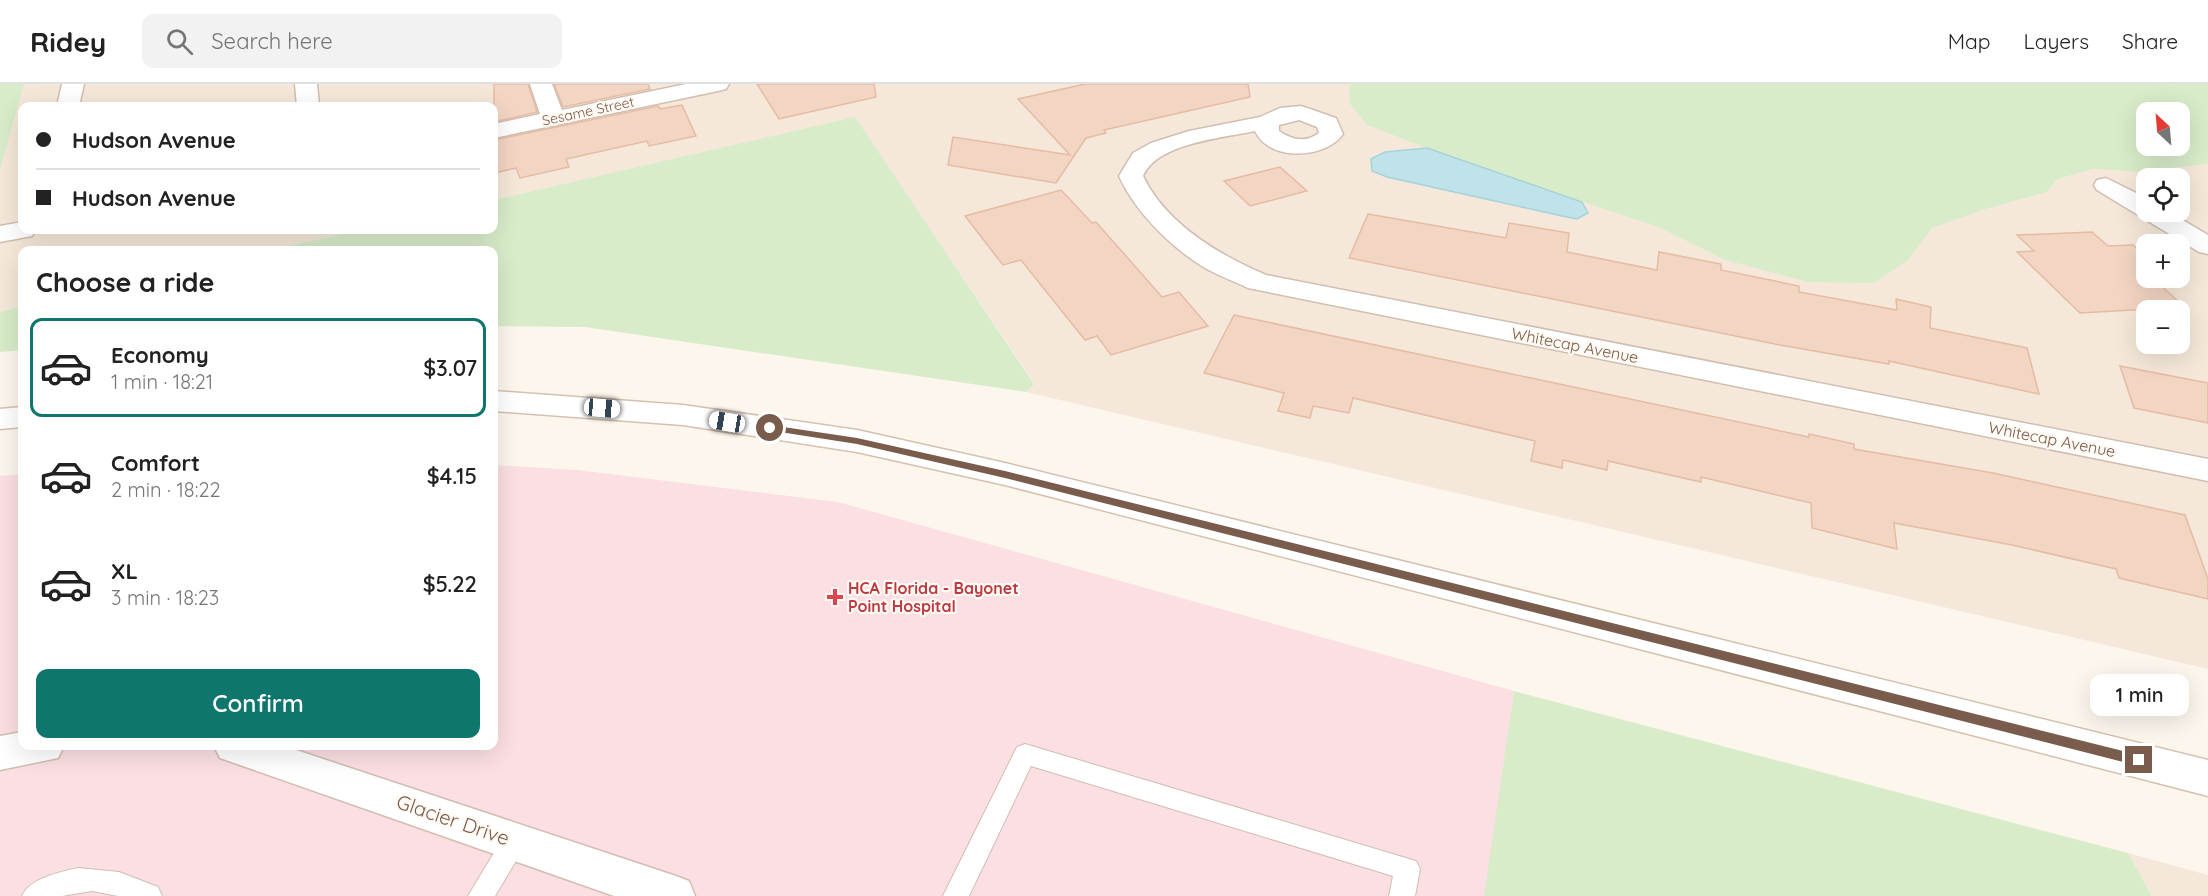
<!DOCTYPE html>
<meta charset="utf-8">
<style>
body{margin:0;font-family:Quicksand,sans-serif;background:#f2f2f2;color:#222;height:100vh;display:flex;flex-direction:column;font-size:22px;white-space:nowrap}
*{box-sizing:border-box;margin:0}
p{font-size:20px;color:#767676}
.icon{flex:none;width:33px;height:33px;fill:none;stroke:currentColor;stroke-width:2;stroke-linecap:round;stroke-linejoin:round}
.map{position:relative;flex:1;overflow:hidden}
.side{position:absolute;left:18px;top:162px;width:480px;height:504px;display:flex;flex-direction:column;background:#fff;border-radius:12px;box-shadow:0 6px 24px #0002}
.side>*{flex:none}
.banner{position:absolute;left:18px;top:18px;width:480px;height:132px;border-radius:12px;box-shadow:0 6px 24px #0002;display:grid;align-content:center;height:132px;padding:0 18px;background:#fff}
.needle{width:39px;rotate:334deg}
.fabs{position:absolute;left:2136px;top:18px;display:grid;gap:12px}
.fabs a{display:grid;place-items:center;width:54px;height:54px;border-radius:12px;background:#fff;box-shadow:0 6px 24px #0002;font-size:30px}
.end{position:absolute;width:27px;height:27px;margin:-14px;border:8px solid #7a5c4d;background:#fff;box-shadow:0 0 0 3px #fff}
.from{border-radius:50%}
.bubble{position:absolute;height:42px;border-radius:12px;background:#fff;box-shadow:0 6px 24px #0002;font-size:20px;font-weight:600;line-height:42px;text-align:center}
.car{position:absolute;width:18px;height:36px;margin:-18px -9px;border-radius:8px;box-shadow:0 0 4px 2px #0007;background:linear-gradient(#fff 24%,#345 0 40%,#fff 0 76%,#345 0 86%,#fff 0)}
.banner b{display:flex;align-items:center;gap:21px;height:57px;font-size:22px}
.banner b+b{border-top:2px solid #e0e0e0}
.banner i{width:15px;height:15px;background:#222}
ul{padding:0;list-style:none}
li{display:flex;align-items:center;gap:18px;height:99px;margin:0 12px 9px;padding:0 6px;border:3px solid transparent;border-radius:12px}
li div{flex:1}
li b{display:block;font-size:22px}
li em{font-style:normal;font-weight:600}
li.current{border-color:#0f766e}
li>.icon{width:54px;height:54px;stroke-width:1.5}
h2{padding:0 18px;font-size:27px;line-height:72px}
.button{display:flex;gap:12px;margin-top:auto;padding:12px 18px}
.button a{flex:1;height:69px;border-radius:12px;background:#0f766e;color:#fff;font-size:24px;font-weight:600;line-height:69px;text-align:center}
header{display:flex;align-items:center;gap:36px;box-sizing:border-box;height:84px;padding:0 30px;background:#fff;border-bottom:2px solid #e0e0e0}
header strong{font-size:28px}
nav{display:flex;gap:33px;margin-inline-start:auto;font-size:21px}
.search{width:420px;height:54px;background:#f2f2f2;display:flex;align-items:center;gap:15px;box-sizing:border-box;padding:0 21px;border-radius:12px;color:#767676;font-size:22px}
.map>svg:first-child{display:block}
</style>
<header>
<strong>Ridey</strong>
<div class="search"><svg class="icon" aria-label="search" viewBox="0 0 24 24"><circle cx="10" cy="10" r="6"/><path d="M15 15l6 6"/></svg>Search here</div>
<nav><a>Map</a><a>Layers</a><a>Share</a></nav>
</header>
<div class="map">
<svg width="2208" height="812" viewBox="0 0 2208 812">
<rect width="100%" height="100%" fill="#fdf6ec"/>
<!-- residential -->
<g fill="#f5e8da" fill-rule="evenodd">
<path d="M0 0H1352L1349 2 1367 41 1459 77 1658 143 1725 176H1908L1931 144 1983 126 2047 108 2058 95 2093 85 2137 88 2208 80V585L1026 308 1034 299 855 34 494 116V22H22V146H361L269 166H22V222L0 228ZM2146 94H2180V128H2146ZM2146 160H2180V194H2146ZM2146 226H2180V260H2146Z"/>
<path d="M2128 769 2208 791V812H2152Z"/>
</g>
<!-- medical -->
<path fill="#fbdfe3" d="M494 381 577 386 838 418 1514 607 1487 812H0V392L22 390V662H494Z"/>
<!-- green -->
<g fill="#d8ecc9" fill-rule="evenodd">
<path d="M0 0H24L0 85Z"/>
<path d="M1352 0H2208V80L2137 88 2093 85 2058 95 2047 108 1983 126 1932 144 1908 176 1874 199 1808 198 1725 176 1658 143 1459 77 1367 41 1350 20 1349 2ZM2146 28H2180V62H2146Z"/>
<path d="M855 33 1034 300 1026 308 585 243 494 242V166H269L361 146H494V116Z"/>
<path d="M22 222V266L0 268V228Z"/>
<path d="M1514 607 2128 769 2152 812H1484Z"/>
</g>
<!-- water -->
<path fill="#bfe3e8" stroke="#a5d3da" stroke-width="1.5" d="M1427 64 1582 118 1588 129 1577 135 1562 132 1387 93 1372 87 1371 75 1385 68Z"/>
<!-- building -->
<g fill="#f3d5c3" stroke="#e6bba3" stroke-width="1.5">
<path d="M494 0H528L537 28 494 38Z"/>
<path d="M554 0H648L650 5 563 23Z"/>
<path d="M757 0H874L876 13 779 35Z"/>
<path d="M1085 0H1248L1250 13 1104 46 1106 49 1086 54 1056 99 948 81 953 53 1070 71 1018 15Z"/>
<path d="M682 21 696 52 649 62 647 57 566 75 569 83 520 94 516 84 494 89V56L658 22 660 25Z"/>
<path d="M1280 83 1307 107 1250 122 1224 97Z"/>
<path d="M1061 106 1092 139 1096 138 1162 213 1179 208 1208 242 1111 271 1097 252 1085 256 1021 176 1003 181 965 132Z"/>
<path d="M1368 130 1506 154 1509 139 1569 149 1567 168 1657 186 1659 168 1721 180V186L1799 202V208L1897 226 1896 215 1931 223 1930 244 2027 264 2039 310 1889 277V280L1780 261 1349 174Z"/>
<path d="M2092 148 2108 162 2133 161 2146 172V194H2152L2185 223 2080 229 2017 168 2034 167 2017 151Z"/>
<path d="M1234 231 1809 353V350L1854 360V365L1993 389 2185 431 2208 495V515L2119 494 2116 485 2012 461 1894 439 1897 465 1812 444 1811 419 1701 393V398L1608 377 1607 386 1563 376 1562 384 1531 377 1535 357 1353 314 1349 329 1313 322 1310 334 1278 327 1284 309 1204 289Z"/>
<path d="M2120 282 2208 299V339L2134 324Z"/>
</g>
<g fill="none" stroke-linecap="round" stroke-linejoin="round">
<!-- lane casing -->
<g stroke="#d1beb0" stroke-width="2">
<g id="lane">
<path d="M1025 660 1416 777 1420 785 1415 812H1389L1393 792 1031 682 969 812H943L1017 663Z"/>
<path d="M515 746 524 749 528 757 495 812H468L506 749Z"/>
<path d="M78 784 119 788 158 803 162 812H118L92 807 62 812H22C30 794 60 788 78 784Z"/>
</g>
</g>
<!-- street casing -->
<g stroke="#d1beb0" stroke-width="3">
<g id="street">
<path d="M62 0H84L79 22H57Z"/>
<path d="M295 0H317L319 22H297Z"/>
<path d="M530 0H552L562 26 686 0H729L726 5 718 7 494 54V40L540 30Z"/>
<path d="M1301 22 1336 34 1343 50C1326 75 1269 78 1255 47 1223 54 1157 59 1143 92 1166 140 1219 171 1266 191L2208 375V397L1248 204C1234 197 1219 192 1205 184 1172 164 1135 128 1119 92L1133 69 1151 59 1189 47 1260 33 1280 24ZM1299 36 1317 43 1319 49C1306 59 1292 56 1279 47V41Z"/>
<path d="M2106 94 2146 114V128H2169L2208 151V170L2199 168 2097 106 2094 101 2097 96Z"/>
<path d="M22 138V146H36L32 152 0 158V142Z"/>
<path d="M22 648V662H64L58 674 0 686V652Z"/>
<path d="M214 662H284L673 791 689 797 695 812H614L220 674Z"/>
</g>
</g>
<!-- secondary casing -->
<g stroke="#d6c0b0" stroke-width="3">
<g id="secondary">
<path d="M494 307 683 321 857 346 1005 379 2208 676V712L1005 401 857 368 683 341 494 327Z"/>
<path d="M22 323V343L0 345V325Z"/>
</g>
</g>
<!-- lane -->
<use href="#lane" fill="#fff" fill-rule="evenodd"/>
<!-- street -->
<use href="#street" fill="#fff" fill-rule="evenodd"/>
<!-- secondary -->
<use href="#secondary" fill="#fff" fill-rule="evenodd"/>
</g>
<!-- route -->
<path fill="#7a5c4d" d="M770 341 857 354 1005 387 2139 671 2145 676 2139 682 1005 394 857 360 767 346V342Z"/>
<!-- markers -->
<path fill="#e0444e" stroke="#fffaf3" stroke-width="2" d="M832 504h6v6h6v6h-6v6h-6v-6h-6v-6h6z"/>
<g text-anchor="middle" stroke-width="4.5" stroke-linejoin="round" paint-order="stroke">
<!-- far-street labels -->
<g font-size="14" fill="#7a5c4d" stroke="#fffaf3">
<text transform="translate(588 27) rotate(-12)" y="5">Sesame Street</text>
</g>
<!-- street labels -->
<g font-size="16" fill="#7a5c4d" stroke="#fffaf3">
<text transform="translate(1575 261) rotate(11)" y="6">Whitecap Avenue</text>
<text transform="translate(2052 355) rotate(11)" y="6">Whitecap Avenue</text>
</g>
<!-- health labels -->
<g font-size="16" font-weight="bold" fill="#be3a42" stroke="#fffaf3" text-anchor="start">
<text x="848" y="510">HCA Florida - Bayonet<tspan x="848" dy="18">Point Hospital</tspan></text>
</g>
<!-- near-street labels -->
<g font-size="20" fill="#7a5c4d" stroke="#fffaf3">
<text transform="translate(453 736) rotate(19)" y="7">Glacier Drive</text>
</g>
</g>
</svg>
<div class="fabs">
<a><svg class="needle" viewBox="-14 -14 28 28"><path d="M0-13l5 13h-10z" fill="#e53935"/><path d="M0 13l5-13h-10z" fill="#767676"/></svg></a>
<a><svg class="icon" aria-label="locate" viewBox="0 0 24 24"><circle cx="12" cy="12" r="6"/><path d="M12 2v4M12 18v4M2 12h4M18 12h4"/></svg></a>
<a>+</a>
<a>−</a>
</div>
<i class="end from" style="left:770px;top:344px"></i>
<i class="end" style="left:2139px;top:676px"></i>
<div class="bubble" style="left:2090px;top:590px;width:99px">1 min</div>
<i class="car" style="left:602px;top:324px;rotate:95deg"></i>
<i class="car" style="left:727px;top:338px;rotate:279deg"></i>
<div class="banner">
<b><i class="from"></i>Hudson Avenue</b>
<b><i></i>Hudson Avenue</b>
</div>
<section class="side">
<h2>Choose a ride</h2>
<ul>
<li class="current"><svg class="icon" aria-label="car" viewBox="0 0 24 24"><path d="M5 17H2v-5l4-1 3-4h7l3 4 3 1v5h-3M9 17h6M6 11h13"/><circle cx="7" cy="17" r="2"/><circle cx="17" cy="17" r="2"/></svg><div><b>Economy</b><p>1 min · 18:21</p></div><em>$3.07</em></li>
<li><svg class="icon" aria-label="car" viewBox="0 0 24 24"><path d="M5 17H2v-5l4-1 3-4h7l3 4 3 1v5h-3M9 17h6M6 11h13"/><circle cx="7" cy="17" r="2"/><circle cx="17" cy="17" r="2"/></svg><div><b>Comfort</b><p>2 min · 18:22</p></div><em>$4.15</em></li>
<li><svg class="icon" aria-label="car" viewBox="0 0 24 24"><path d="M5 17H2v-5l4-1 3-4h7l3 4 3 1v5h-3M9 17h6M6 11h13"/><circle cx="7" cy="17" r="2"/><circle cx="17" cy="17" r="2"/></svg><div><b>XL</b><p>3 min · 18:23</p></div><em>$5.22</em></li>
</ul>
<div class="button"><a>Confirm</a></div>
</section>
</div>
